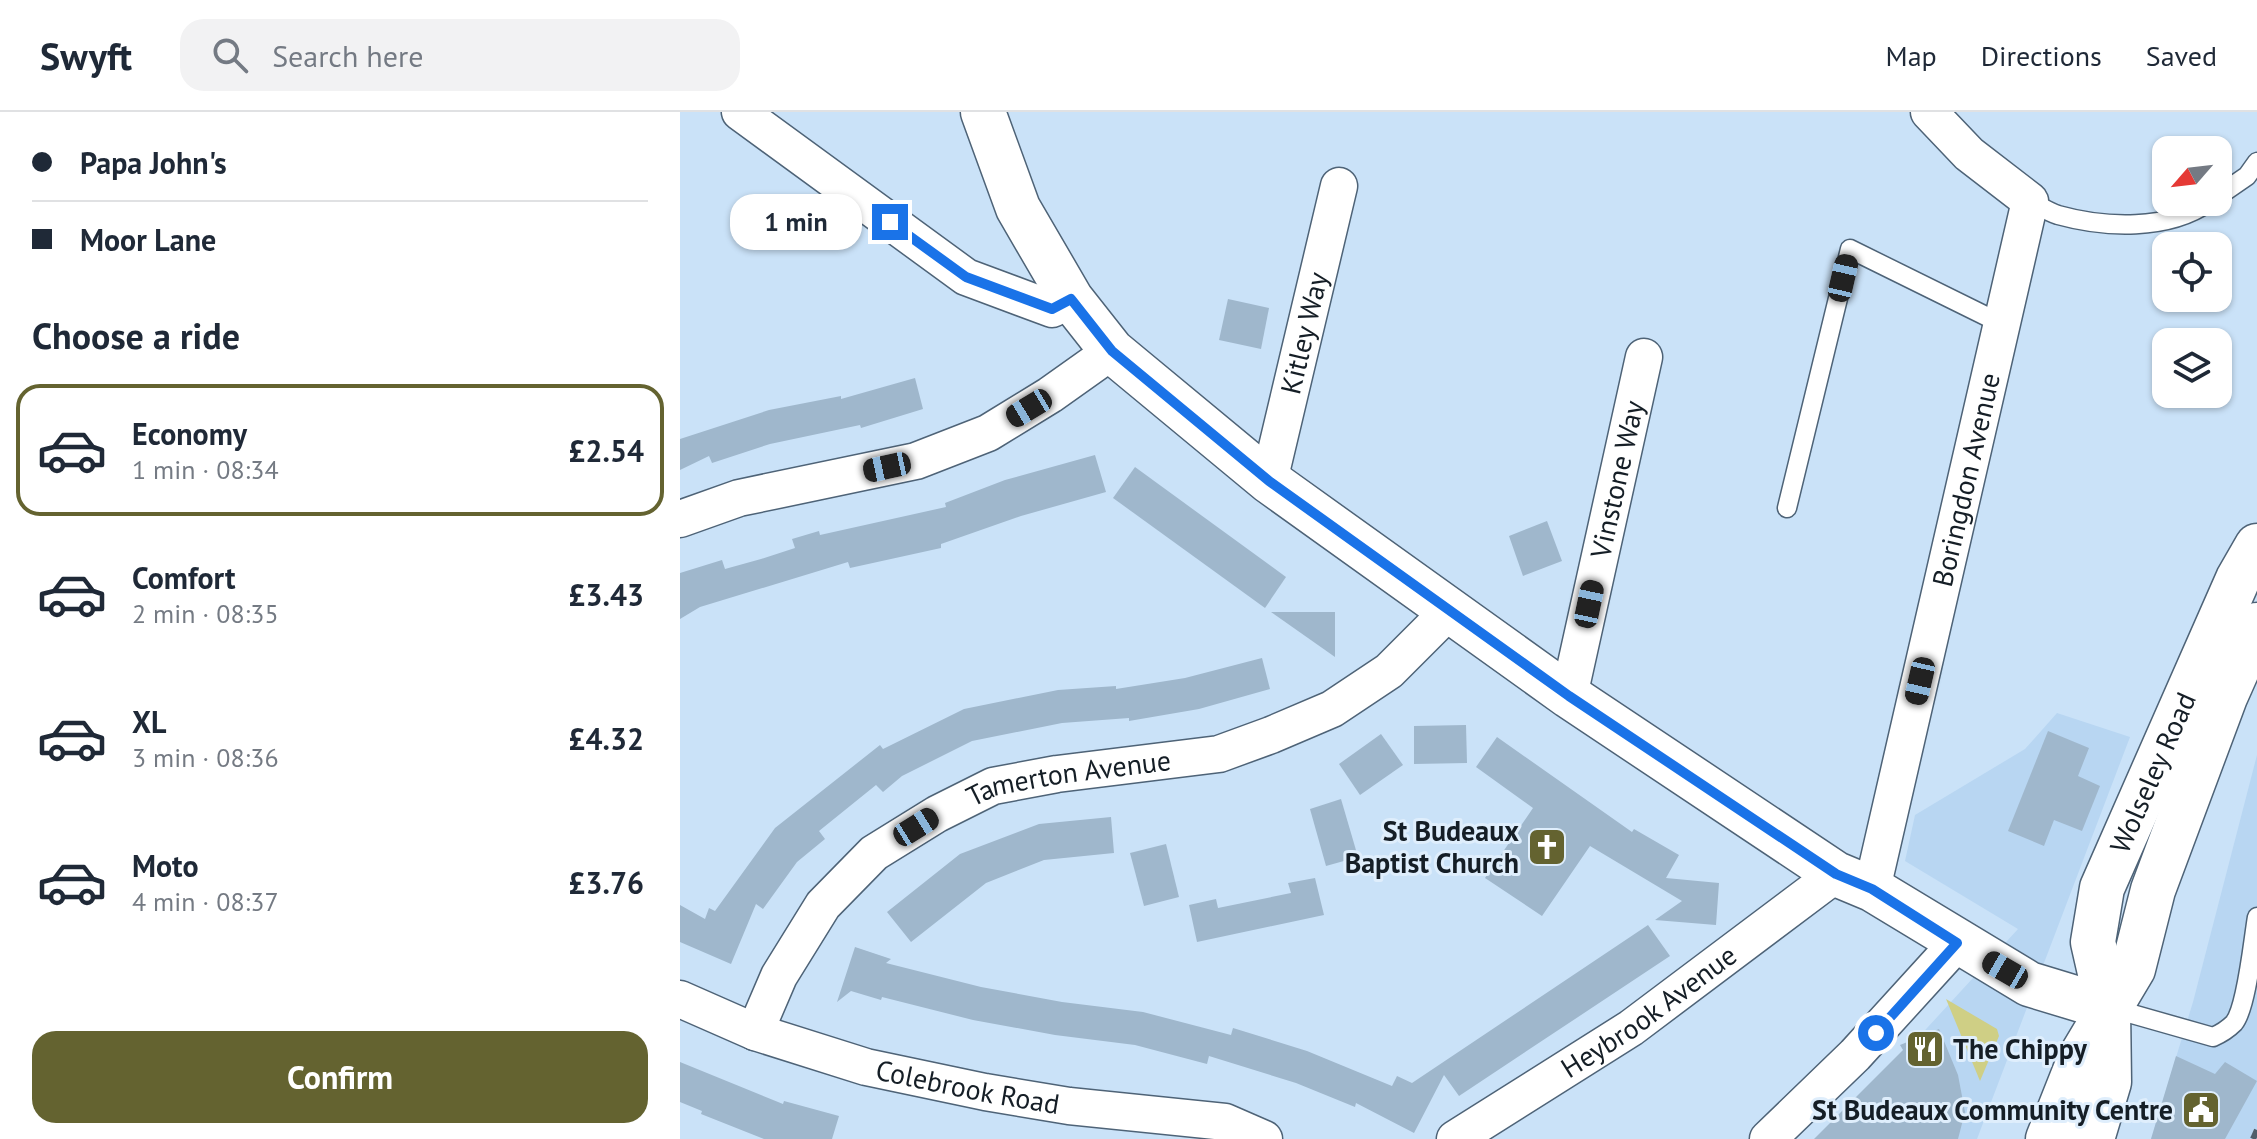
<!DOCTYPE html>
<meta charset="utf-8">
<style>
body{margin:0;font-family:"PT Sans",sans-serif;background:#f2f2f3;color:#1f2937;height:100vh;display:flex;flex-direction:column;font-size:30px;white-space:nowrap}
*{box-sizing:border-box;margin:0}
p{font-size:26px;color:#747a83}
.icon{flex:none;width:44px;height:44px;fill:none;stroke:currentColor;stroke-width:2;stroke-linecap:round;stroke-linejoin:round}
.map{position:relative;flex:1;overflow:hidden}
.side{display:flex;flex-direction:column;background:#fff;width:680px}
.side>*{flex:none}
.guide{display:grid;align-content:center;height:176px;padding:0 32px;background:#fff}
.needle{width:52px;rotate:242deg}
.controls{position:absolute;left:1472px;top:24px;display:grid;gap:16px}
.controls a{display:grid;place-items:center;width:80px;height:80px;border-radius:16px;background:#fff;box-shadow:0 2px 6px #0004;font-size:40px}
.end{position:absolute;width:36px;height:36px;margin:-18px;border:10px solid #1a73e8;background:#fff;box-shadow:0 0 0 4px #fff}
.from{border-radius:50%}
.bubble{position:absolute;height:56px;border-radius:24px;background:#fff;box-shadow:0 2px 6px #0004;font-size:26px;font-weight:700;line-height:56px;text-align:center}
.car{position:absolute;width:24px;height:48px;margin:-24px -12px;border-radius:10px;box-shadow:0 0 6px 2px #0007;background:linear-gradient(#222 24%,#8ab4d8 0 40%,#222 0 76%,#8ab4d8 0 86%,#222 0)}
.guide b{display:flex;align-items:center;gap:28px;height:76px;font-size:30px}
.guide b+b{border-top:2px solid #e0e1e3}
.guide i{width:20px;height:20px;background:#1f2937}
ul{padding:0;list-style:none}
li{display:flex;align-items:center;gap:24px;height:132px;margin:0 16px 12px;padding:0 16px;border:4px solid transparent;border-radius:24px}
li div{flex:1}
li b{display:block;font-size:30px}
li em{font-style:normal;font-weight:700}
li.on{border-color:#646330}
li>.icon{width:72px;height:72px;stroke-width:1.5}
h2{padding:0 32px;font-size:36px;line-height:96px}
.action{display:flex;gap:16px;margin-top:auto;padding:16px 32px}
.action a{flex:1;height:92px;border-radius:24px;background:#646330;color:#fff;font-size:32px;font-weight:700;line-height:92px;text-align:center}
header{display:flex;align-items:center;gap:48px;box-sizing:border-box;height:112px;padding:0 40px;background:#fff;border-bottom:2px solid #e0e1e3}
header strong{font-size:38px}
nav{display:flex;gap:44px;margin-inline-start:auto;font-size:28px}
.search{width:560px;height:72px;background:#f2f2f3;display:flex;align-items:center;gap:20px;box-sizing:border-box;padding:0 28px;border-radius:24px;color:#747a83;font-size:30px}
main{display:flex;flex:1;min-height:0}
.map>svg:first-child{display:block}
</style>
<header>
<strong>Swyft</strong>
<div class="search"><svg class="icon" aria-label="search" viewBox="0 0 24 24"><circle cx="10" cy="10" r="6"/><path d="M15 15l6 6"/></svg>Search here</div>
<nav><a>Map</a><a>Directions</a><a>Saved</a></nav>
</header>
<main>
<section class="side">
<div class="guide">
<b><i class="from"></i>Papa John's</b>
<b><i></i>Moor Lane</b>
</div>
<h2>Choose a ride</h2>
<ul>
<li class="on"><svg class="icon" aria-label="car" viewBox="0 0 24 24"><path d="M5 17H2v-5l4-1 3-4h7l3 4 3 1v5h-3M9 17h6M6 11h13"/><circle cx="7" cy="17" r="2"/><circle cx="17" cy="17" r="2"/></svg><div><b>Economy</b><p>1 min · 08:34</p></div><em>£2.54</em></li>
<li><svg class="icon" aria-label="car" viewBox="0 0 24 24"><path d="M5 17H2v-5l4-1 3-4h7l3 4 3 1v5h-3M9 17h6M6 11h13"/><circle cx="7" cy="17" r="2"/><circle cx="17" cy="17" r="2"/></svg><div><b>Comfort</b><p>2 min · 08:35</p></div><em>£3.43</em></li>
<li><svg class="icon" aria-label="car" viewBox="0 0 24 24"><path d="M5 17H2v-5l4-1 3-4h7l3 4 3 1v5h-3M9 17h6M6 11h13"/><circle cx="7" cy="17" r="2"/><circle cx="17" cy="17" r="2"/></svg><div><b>XL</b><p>3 min · 08:36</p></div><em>£4.32</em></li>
<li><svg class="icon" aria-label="car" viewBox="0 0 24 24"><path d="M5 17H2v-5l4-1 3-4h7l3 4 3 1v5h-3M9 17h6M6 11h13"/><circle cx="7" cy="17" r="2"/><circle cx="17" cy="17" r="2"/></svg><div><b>Moto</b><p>4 min · 08:37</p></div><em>£3.76</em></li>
</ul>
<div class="action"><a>Confirm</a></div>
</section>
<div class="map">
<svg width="1577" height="1027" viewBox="0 0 1577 1027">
<rect width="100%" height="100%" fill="#cae2f8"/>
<!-- built -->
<g fill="#b8d6f2">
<path d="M1377 601 1450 625 1297 1027H1145L1338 817 1225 749 1235 703 1345 637Z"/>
<path d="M1577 643V1027H1471L1513 890Z"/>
</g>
<!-- green -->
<path fill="#cfcf85" d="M1266 887 1317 917 1319 924 1300 969Z"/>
<!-- building -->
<g fill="#9fb7cc">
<path d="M548 187 589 196 581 237 539 228Z"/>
<path d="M235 266 243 297 181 316 180 313 90 332 32 351 29 344 0 358V327L89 298 161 284V287Z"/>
<path d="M415 343 426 380 341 404 261 432V436L170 456 168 450 20 495 0 507V461L42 448 45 457 81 447 115 436 112 427 139 419 140 423 266 395 265 391 325 368Z"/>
<path d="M455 355 606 465 585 496 433 386Z"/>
<path d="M867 409 882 449 843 464 829 424Z"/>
<path d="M591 500H655V545Z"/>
<path d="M582 546 590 577 519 597 449 609V606L382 611 292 629 222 664 203 680 196 673 139 719 145 727 117 750 83 797 76 792 51 852 0 830V793L25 807 29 796 35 799 95 716 200 633 203 637 284 597 378 578 436 574V577L505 566Z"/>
<path d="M786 613 787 651 734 652V614Z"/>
<path d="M1368 619 1409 636 1398 664 1420 674 1402 719 1374 708 1364 734 1328 719Z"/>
<path d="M701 622 723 653 680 683 659 652Z"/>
<path d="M817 625 952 720 954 717 999 743 986 766 1039 771 1036 813 975 808 1002 789 910 734 862 804 805 766 853 696 796 655Z"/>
<path d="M661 687 678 745 646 754 630 697Z"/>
<path d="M431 705 434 741 364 748 306 771 231 830 207 800 280 742 359 712Z"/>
<path d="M486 732 499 785 464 794 450 741Z"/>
<path d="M635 766 644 803 517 830 509 793 536 787 538 796 611 781 608 771Z"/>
<path d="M968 813 990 844 779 984 764 963 734 1021 676 991 675 995 616 971 529 944 527 952 455 933 375 923 293 908 202 885 201 888 171 879 157 890 175 835 211 847 206 851 301 875 382 890 463 900 551 923 553 916 627 939 712 974 717 964 732 971Z"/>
<path d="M1259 917 1278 963 1285 1000 1278 1027H1134L1223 938 1220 933Z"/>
<path d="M1496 944 1535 962 1545 950 1577 969 1545 1027H1471Z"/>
<path d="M0 950 103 992 104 989 159 1004 152 1027H84L21 1002 22 999 0 990Z"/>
</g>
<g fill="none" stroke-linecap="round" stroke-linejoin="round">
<!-- service casing -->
<g stroke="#4e6377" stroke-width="21">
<g id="service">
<path d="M1538 84 1567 64 1577 50"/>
<path d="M1350 89C1359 94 1369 100 1378 103 1425 116 1488 119 1529 90"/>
<path d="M1107 396 1170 137 1322 212"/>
<path d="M1431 896 1533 925C1540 922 1548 917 1554 911 1567 895 1573 828 1577 805"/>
</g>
</g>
<!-- minor casing -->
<g stroke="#4e6377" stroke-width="39">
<g id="minor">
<path d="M60 0 286 165 372 197 391 187"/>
<path id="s1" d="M589 369 659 74"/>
<path d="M0 407 59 386 236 349 308 321 370 283 432 239"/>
<path id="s2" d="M889 584 964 245"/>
<path id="s3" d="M1192 777 1350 89 1289 42 1249 0"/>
<path id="s4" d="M0 887 75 920 186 955 305 980 389 994 545 1010 584 1027"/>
<path id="s5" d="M75 920 99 864 143 793 194 741 257 702 313 674 377 662 539 642 591 623 652 597 709 559 770 498"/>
<path id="s6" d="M775 1027 951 916 1156 762"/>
<path d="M1088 1027 1175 943 1277 831"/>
</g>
</g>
<!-- tertiary casing -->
<g stroke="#4e6377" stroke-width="47">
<g id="tertiary">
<path d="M303 0 338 96 391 187 432 239 589 369 889 584 1156 762 1192 777 1349 872 1428 896"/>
<path d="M1368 1027 1401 944 1453 857 1473 778 1545 585 1577 513"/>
<path id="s7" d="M1412 1027 1429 970 1428 896 1413 830 1422 776 1558 467 1577 434"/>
</g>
</g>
<!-- service -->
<use href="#service" stroke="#fff" stroke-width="18"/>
<!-- minor -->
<use href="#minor" stroke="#fff" stroke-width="36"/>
<!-- tertiary -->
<use href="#tertiary" stroke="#fff" stroke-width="44"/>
<!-- rail -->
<path stroke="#505e6a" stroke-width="6" stroke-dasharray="12 6" stroke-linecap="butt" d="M1573 1027 1577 1018"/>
</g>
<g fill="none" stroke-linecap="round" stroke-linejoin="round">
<!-- route -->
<path stroke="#1a73e8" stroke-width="10" d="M210 110 286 165 372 197 391 187 432 239 589 369 889 584 1156 762 1192 777 1277 831 1196 921"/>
</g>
<!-- icons -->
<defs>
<g id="church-square" transform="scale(2)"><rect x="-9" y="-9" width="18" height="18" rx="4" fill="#646330" stroke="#dfeefc"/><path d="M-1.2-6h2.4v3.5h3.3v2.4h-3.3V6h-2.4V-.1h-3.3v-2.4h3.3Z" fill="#fff"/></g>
<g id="restaurant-square" transform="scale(2)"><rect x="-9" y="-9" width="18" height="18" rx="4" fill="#646330" stroke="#dfeefc"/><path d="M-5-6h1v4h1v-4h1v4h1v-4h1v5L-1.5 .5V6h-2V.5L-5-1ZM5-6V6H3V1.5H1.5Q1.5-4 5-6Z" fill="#fff"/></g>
<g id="civic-square" transform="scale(2)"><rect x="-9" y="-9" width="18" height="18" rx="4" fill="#646330" stroke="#dfeefc"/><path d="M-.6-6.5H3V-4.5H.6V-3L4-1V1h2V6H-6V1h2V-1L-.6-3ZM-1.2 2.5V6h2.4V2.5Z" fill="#fff"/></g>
</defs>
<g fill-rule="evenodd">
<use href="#church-square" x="867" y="735"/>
<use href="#restaurant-square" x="1245" y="937"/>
<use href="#civic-square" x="1521" y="998"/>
</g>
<g text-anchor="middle" stroke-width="6" stroke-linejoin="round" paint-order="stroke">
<!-- street labels -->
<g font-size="28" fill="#151e26" stroke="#dfeefc">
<text dy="10" stroke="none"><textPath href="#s1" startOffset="152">Kitley Way</textPath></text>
<text dy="10" stroke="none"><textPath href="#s3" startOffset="420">Boringdon Avenue</textPath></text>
<text dy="10" stroke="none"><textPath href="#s2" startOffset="222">Vinstone Way</textPath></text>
<text dy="10" stroke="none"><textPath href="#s7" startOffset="382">Wolseley Road</textPath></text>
<text dy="10" stroke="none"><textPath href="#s5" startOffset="430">Tamerton Avenue</textPath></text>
<text dy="10" stroke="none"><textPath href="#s6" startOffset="232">Heybrook Avenue</textPath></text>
<text dy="10" stroke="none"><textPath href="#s4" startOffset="302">Colebrook Road</textPath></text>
</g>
<!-- poi labels -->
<g font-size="28" font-weight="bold" fill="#151e26" stroke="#dfeefc" text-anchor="end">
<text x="839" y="729">St Budeaux<tspan x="839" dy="32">Baptist Church</tspan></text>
<text x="1273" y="947" text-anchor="start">The Chippy</text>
<text x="1493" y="1008">St Budeaux Community Centre</text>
</g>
</g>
</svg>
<div class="controls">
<a><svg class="needle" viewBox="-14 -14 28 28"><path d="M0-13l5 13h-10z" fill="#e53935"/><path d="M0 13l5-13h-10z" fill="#747a83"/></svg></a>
<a><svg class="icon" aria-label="locate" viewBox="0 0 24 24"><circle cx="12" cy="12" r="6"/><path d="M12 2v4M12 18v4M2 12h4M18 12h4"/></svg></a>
<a><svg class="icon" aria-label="layers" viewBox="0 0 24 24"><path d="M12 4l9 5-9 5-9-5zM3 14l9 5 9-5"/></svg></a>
</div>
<i class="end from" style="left:1196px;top:921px"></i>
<i class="end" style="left:210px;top:110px"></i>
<div class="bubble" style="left:50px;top:82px;width:132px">1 min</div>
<i class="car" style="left:1163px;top:166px;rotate:13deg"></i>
<i class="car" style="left:349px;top:296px;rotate:239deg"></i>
<i class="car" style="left:207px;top:355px;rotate:258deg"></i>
<i class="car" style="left:909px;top:492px;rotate:12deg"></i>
<i class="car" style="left:1240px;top:569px;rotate:193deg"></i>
<i class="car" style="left:236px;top:715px;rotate:58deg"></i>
<i class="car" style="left:1325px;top:858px;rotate:300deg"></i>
</div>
</main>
